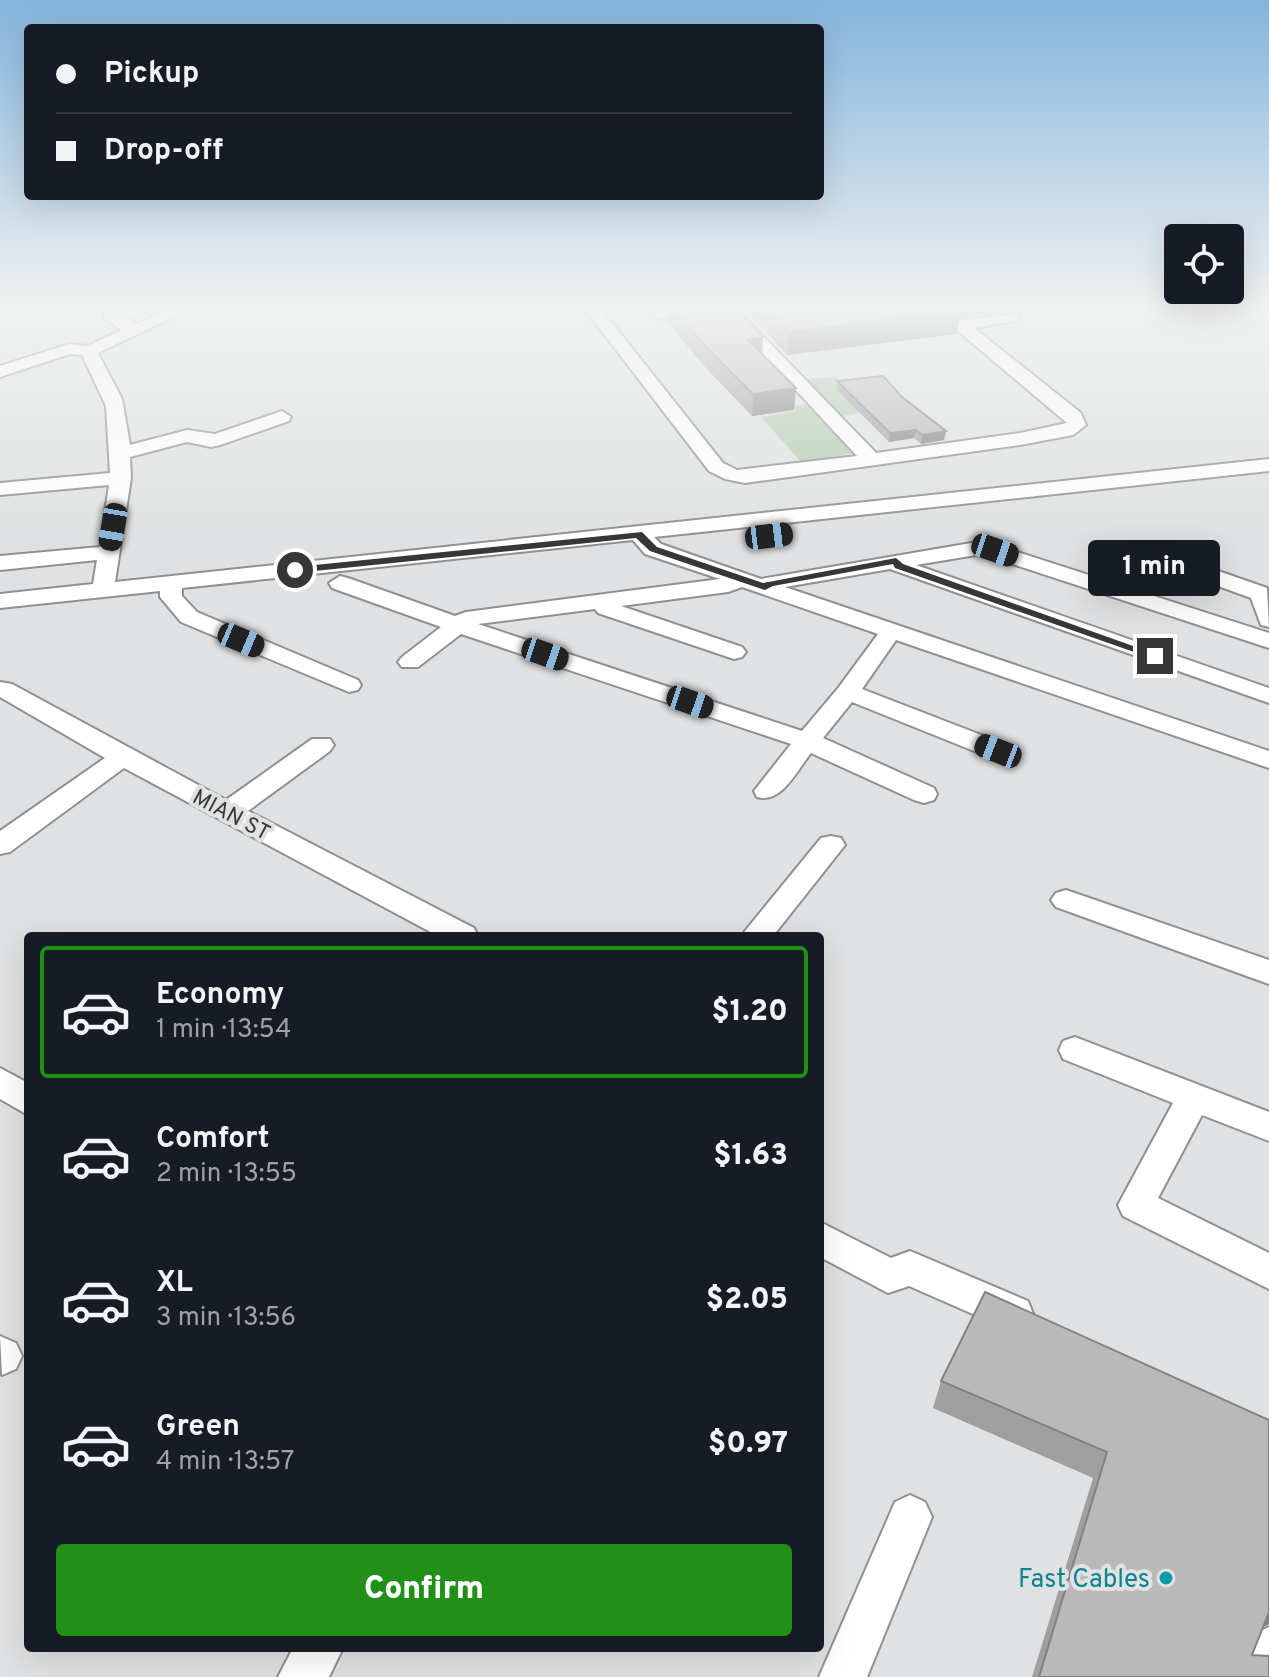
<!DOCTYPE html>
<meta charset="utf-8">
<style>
body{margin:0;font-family:Overpass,sans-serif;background:#242831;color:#f1f3f6;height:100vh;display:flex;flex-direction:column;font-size:30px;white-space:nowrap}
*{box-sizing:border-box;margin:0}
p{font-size:26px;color:#9ea1a6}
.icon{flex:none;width:44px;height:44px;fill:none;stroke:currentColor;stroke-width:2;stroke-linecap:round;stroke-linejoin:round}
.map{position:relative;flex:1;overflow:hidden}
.details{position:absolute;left:24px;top:932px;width:800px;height:720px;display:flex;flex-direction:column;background:#171b24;border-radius:8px;box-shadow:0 8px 32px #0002}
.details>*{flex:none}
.hud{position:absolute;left:24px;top:24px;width:800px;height:176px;border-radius:8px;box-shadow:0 8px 32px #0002;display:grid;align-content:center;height:176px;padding:0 32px;background:#171b24}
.tools{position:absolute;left:1164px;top:224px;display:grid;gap:16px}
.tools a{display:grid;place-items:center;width:80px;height:80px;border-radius:8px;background:#171b24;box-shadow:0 8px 32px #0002;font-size:40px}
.end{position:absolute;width:36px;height:36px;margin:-18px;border:10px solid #363737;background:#fff;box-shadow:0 0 0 4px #fff}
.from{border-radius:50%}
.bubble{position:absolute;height:56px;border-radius:8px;background:#171b24;box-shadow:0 8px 32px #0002;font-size:26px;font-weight:800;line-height:56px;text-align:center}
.car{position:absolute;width:24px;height:48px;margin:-24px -12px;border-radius:10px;box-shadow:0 0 6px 2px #0007;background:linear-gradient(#222 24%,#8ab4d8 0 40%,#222 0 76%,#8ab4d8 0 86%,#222 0)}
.hud b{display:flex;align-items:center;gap:28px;height:76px;font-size:30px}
.hud b+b{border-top:2px solid #363941}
.hud i{width:20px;height:20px;background:#f1f3f6}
ul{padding:14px 0 0;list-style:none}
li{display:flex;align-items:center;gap:24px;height:132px;margin:0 16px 12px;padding:0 16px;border:4px solid transparent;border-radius:8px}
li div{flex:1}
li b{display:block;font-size:30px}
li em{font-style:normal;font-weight:800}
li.current{border-color:#229018}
li>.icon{width:72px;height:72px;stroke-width:1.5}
.action{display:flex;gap:16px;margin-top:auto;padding:16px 32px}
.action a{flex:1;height:92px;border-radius:8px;background:#229018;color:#fff;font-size:32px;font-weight:800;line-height:92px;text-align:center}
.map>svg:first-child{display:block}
</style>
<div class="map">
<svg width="1269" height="1677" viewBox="0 0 1269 1677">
<rect width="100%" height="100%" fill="#e0e1e2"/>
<!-- green -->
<g fill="#b2ccb0">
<path d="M835 376 872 411 840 416 804 380Z"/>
<path d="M807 404 853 453 802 463 761 417 797 411 793 406Z"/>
</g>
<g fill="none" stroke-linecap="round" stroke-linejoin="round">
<!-- minor casing -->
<g stroke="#8f9091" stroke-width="4">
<g id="minor">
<path d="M138 304H163L184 312 98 353 122 399 130 445 187 430 215 434 282 411 291 417 289 421 220 445 211 447 187 442 130 457 131 478 115 582 1269 459V471L654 537 661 544 761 579 983 541 1269 633V648L982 554 916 565 1269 688V703L890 569 785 587 1269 751V768L896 640 862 689 1007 745 1011 751 1007 757H989L852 702 823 738 934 788 937 794 934 800 924 803 914 800 811 753C797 770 782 804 757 797L754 791 791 744 461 634 418 667H402L398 662 402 657 441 627 332 588 329 583 340 576 348 578 455 616 466 612 720 579 645 554 633 540 182 588V596L197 612 358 680 361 685 358 690 349 692 181 622 160 597V591L0 608V594L93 584 97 560 0 570V556L100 547 109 485 0 495V483L110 473 106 406 82 355 70 354 0 377V366L69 344 87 346 122 330 104 318V312H116L136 324 161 313ZM742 587 878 634 839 687 802 731 478 624 595 609 598 613 734 659 742 657 746 652 742 647 621 606 728 592Z"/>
<path d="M581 304H597L723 463 737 470 857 456 716 304H732L876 453 1020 433 1067 423 926 304H943L963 320 1019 314V320L974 328 1081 413 1086 425 1073 435 1020 445 745 483 725 479 709 471Z"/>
<path d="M703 304 713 308C702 317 662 323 651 314L659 309Z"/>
<path d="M1155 549 1267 588 1269 627 1261 625 1251 598 1147 560 1144 555 1147 550Z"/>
<path d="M0 682 12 684 226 800 312 739H330L334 745 330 751 248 811 474 928 478 936H438L124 768 10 852 0 854V831L105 758 0 697Z"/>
<path d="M831 836 841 838 845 845 773 936H741L821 838Z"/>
<path d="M1066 890 1269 960V984L1056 907 1051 900 1056 893Z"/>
<path d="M1075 1037 1269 1112V1141L1202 1115 1158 1198 1269 1253V1289L1123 1216 1118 1205 1173 1103 1063 1059 1059 1050 1063 1041Z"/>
<path d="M0 1068 28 1083V1115L0 1099Z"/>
<path d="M820 1222 891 1258 910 1251 1028 1301 1033 1314 1028 1327 1014 1332 909 1286 888 1293 820 1257Z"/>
<path d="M0 1336 16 1343 22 1356 16 1369 2 1375Z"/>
<path d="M910 1495 925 1502 932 1517 867 1677H819L895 1502Z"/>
<path d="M1269 1627V1677H1235L1253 1634Z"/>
<path d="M293 1648H343L329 1677H278Z"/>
</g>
</g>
<!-- minor -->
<use href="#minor" fill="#fff" fill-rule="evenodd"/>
</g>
<!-- wall -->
<g fill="#9f9fa0">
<path d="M667 304H731L762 353 796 388 794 410 752 416 703 365 667 321Z"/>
<path d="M740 304H1015L1013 310 964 317 960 314 957 334 787 355Z"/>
<path d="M837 381 902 397 946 431 944 440 921 444 914 438 889 442 836 389Z"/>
<path d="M941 1381 1269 1420V1624L1263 1627 1252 1655 1269 1677H1032L1093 1478 933 1408Z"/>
</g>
<!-- shaded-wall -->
<g fill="#828282">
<path d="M966 304H1015L1013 310 964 317Z"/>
<path d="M961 311 957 334 787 355 789 332Z"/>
<path d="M763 337 762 358 747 339Z"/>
<path d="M796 388 794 410 752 416 753 394Z"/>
<path d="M916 430 914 438 889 442 890 433Z"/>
<path d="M946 431 944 440 921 444 922 435Z"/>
<path d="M1269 1611V1624L1250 1633Z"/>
</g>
<!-- building -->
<g fill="#b9b9ba" stroke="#828282" stroke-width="2">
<path d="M669 304H731L763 337 747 339 796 388 753 394 703 344Z"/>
<path d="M762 304H951L961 311 789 332Z"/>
<path d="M883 376 902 397 946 431 922 435 916 430 890 433 837 381Z"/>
<path d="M985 1292 1269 1420V1612L1252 1655 1269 1656V1677H1039L1107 1452 941 1381Z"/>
</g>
<!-- sky -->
<linearGradient id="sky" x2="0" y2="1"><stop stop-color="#83b4dc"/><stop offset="0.57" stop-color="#f1f2f2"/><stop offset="1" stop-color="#f1f2f2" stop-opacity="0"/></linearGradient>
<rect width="1269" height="538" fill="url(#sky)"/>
<!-- route -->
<path fill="#363737" d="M642 532 657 547 763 583 896 558 903 564 1161 656 1151 658 895 568 893 564 773 586 765 590 650 551 636 538 295 573 290 570 295 567Z"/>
<!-- markers -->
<circle fill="#0f9aa8" stroke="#e0e1e2" stroke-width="3" cx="1166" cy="1578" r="8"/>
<g text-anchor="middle" stroke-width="8" stroke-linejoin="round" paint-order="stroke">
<!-- street labels -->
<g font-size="22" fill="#363737" stroke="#e0e1e2">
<text transform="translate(232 814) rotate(28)" y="8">MIAN ST</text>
</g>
<!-- near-culture labels -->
<g font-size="26" fill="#0d838f" stroke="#e0e1e2" text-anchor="end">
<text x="1150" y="1587">Fast Cables</text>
</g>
</g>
</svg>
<div class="tools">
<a><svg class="icon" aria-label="locate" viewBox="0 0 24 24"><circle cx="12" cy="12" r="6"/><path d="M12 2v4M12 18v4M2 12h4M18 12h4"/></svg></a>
</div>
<i class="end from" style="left:295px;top:570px"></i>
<i class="end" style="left:1155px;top:656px"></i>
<div class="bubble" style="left:1088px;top:540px;width:132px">1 min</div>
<i class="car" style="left:113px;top:527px;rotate:190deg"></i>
<i class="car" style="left:769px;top:536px;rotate:83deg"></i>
<i class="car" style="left:995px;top:550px;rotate:109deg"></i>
<i class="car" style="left:241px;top:640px;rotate:113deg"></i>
<i class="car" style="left:545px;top:654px;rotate:109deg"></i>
<i class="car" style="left:690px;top:702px;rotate:109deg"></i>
<i class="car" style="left:998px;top:751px;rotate:291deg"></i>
<div class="hud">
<b><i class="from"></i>Pickup</b>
<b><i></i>Drop-off</b>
</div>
<section class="details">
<ul>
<li class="current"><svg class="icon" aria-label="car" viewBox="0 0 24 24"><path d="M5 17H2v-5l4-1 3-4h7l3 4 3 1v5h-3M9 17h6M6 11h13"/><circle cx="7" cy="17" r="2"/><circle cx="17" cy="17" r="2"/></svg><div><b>Economy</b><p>1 min · 13:54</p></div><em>$1.20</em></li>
<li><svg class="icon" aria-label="car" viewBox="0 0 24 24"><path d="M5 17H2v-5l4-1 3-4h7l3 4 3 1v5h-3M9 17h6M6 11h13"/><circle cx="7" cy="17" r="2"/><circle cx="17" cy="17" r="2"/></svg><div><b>Comfort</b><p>2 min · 13:55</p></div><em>$1.63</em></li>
<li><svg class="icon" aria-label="car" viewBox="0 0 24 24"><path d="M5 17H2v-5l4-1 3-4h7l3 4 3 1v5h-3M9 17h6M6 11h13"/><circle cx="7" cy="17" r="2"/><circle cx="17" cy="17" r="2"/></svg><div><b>XL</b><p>3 min · 13:56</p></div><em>$2.05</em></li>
<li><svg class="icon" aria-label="car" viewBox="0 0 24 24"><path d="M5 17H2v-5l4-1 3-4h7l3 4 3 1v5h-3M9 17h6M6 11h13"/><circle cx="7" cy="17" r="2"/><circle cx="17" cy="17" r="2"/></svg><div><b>Green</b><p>4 min · 13:57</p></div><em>$0.97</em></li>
</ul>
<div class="action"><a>Confirm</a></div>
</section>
</div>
